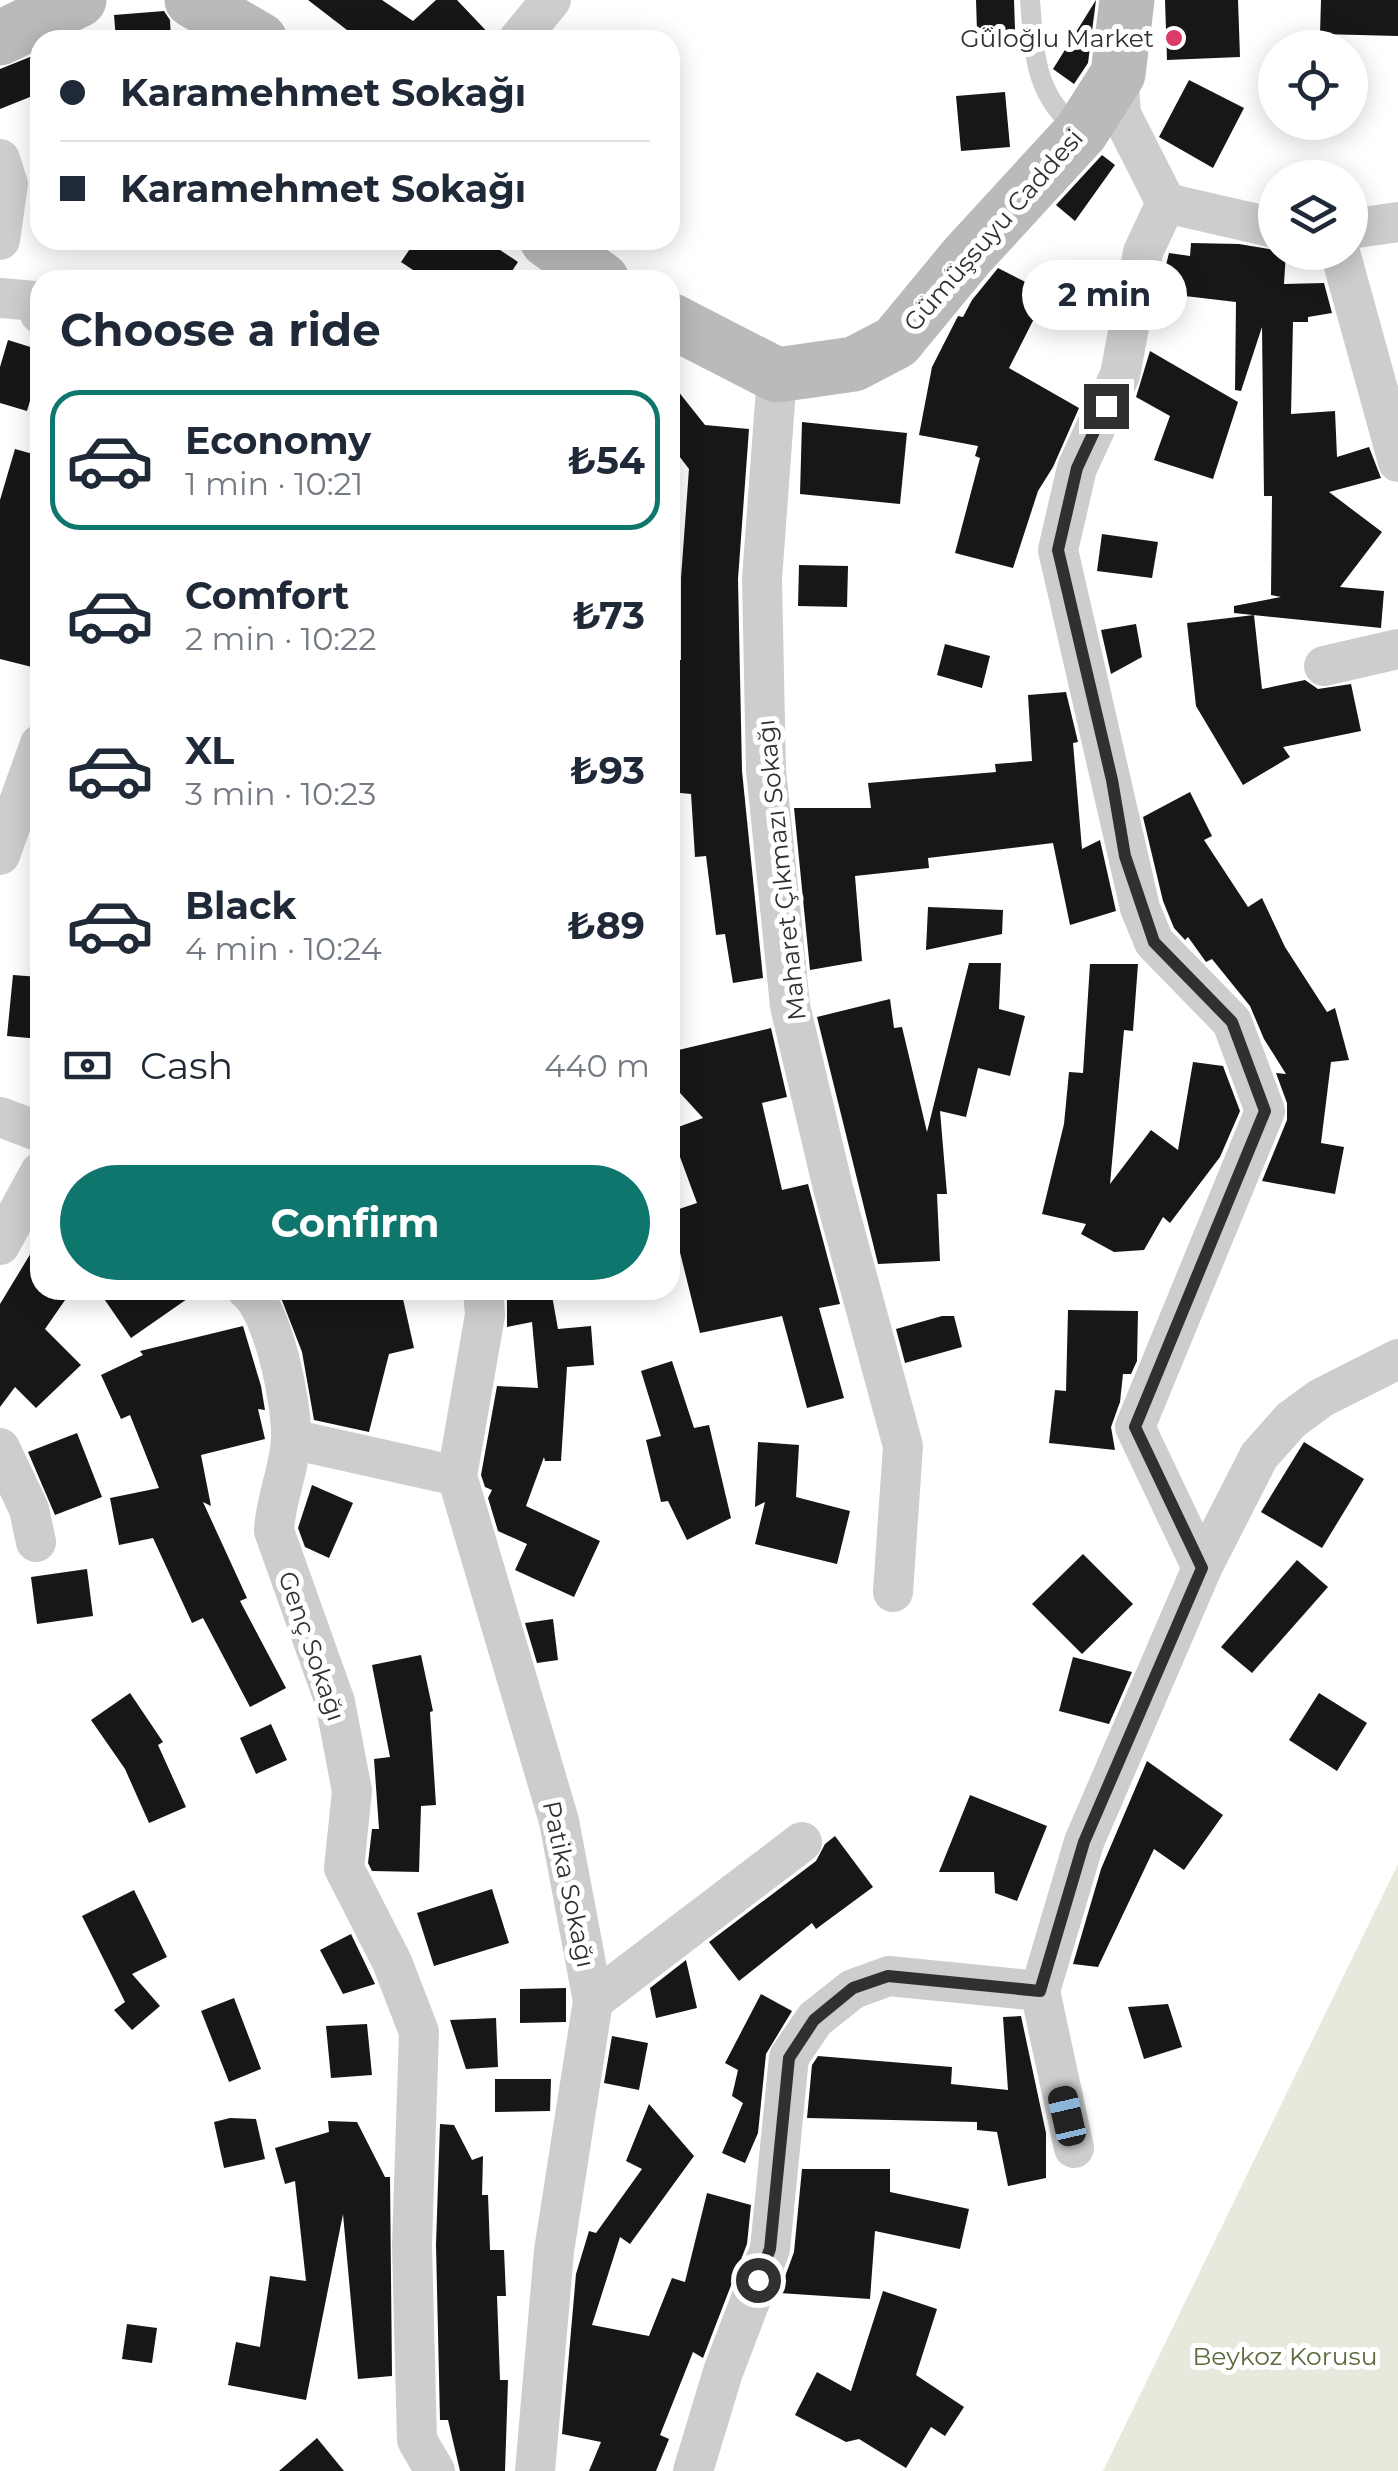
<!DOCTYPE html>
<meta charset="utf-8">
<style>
body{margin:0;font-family:Montserrat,sans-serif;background:#f6f6f7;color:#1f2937;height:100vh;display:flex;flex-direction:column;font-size:38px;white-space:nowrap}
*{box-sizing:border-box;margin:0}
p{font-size:32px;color:#747a83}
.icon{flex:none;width:55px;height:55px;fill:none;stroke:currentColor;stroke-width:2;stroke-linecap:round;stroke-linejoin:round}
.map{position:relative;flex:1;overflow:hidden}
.sheet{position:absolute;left:30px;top:270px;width:650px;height:1030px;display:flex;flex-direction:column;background:#fff;border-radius:30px;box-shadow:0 5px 25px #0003}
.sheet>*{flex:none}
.hud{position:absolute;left:30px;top:30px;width:650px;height:220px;border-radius:30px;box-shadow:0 5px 25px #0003;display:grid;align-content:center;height:220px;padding:0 30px;background:#fff}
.buttons{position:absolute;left:1258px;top:30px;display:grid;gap:20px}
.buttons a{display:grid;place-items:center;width:110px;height:110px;border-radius:50%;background:#fff;box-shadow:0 5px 25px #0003;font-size:50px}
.end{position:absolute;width:45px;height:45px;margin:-22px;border:12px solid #303030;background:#fff;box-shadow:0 0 0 5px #fff}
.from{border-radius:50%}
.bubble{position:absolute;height:70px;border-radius:35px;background:#fff;box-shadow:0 5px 25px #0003;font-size:32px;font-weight:700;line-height:70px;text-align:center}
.car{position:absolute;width:30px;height:60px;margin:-30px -15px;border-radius:12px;box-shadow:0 0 8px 2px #0007;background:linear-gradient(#222 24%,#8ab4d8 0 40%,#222 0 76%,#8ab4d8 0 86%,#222 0)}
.hud b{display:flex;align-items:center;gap:35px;height:95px;font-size:38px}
.hud b+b{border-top:2px solid #e0e1e3}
.hud i{width:25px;height:25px;background:#1f2937}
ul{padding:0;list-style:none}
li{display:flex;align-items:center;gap:30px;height:140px;margin:0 20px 15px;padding:0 10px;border:5px solid transparent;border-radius:30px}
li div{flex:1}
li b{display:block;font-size:38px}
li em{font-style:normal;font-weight:700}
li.current{border-color:#0f766e}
li>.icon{width:90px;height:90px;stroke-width:1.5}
h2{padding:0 30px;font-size:45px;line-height:120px}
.pay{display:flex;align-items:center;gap:25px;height:110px;padding:0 30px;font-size:38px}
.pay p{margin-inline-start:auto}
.cta{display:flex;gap:20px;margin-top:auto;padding:20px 30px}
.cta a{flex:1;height:115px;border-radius:60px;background:#0f766e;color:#fff;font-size:40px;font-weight:700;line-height:115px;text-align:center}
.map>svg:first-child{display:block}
</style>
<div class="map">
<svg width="1398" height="2471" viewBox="0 0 1398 2471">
<rect width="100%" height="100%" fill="#fff"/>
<!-- green -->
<path fill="#e6e9dc" d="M1398 1864V2471H1103Z"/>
<!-- building -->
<g fill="#171717">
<path d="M308 0H382L413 21 436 0H457L495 40H360Z"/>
<path d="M976 0H1014L1015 30 977 31Z"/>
<path d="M1096 0 1088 63 1074 84 1053 69Z"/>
<path d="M1165 0H1238L1240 57 1167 60Z"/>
<path d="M1321 0H1398V36L1320 34Z"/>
<path d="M164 11 170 20 171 40H116L114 15Z"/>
<path d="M40 53V93L0 109V69Z"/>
<path d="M1189 80 1244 108 1213 168 1159 137Z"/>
<path d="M1005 92 1010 147 961 151 956 96Z"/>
<path d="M1102 155 1115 165 1075 221 1056 205Z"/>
<path d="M416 240H485L518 262 506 280H428L401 262Z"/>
<path d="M1191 243 1239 244 1286 252 1284 284 1324 283 1332 313 1308 317V322H1293L1291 414 1335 411 1337 457 1369 447 1381 478 1329 492 1382 532 1340 587 1384 591 1381 628 1234 613V606L1281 597 1271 595 1272 496H1264L1262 327 1241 391 1235 390 1236 302 1159 293 1169 253 1190 256Z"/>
<path d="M998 268 1047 293 1009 368 1079 408 1053 467 1038 491 1013 568 955 553 980 458 975 456 978 446 919 435 932 367 958 316 963 317 972 300Z"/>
<path d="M8 340 40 350V367L27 411 0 403V367Z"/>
<path d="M1150 351 1238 402 1213 479 1154 460 1170 416 1136 397Z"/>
<path d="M670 381 705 425 749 429 738 579 742 771 763 978 733 983 725 934 716 935 706 856 695 857 691 794 670 792 674 660H681V578L689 469 670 444Z"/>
<path d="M802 422 907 433 900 504 800 494Z"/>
<path d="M15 449 40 456V669L0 659V500Z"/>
<path d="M1102 534 1158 542 1152 578 1097 571Z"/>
<path d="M799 565 848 566 847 607 798 606Z"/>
<path d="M1254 615 1262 689 1305 680 1318 689 1351 684 1361 731 1283 747 1290 757 1243 785 1196 706 1187 623Z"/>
<path d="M1136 624 1142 657 1111 674 1101 630Z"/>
<path d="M945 644 990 656 982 688 937 675Z"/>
<path d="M1066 692 1078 742 1073 743 1082 849 1100 840 1116 911 1070 925 1053 843 928 858 929 868 855 876 862 961 810 970 794 808H871L868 783 996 772 995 764 1032 761 1028 695Z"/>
<path d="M1190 792 1212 836 1204 840 1248 907 1262 898 1285 947 1327 1012 1335 1008 1349 1060 1331 1062 1321 1143 1344 1147 1335 1194 1262 1181 1287 1120V1103L1276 1073 1286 1074 1264 1039 1250 1006 1212 959 1206 962 1188 937 1185 940 1174 928 1163 901 1143 817Z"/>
<path d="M928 907 1003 910 1002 934 926 950Z"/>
<path d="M969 963H1001L999 1009 1025 1016 1010 1076 978 1068 966 1117 940 1111 947 1194H937L940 1261 878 1264 817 1017 890 999 894 1028 902 1027 927 1132Z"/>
<path d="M1090 964H1138L1133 1031 1124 1030 1110 1184 1151 1130 1178 1150 1193 1062 1223 1066 1240 1111 1220 1157 1170 1223 1163 1217 1144 1250 1114 1252 1081 1234 1086 1224 1042 1214 1064 1124 1069 1072 1083 1073Z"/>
<path d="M13 975 40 977V1039L7 1036Z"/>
<path d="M771 1028 787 1097 762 1103 782 1190 808 1184 840 1304 819 1308 844 1398 807 1408 782 1316 700 1333 670 1212 697 1203 670 1130 703 1118 670 1082V1052Z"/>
<path d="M40 1238V1290H72L45 1329 81 1365 36 1408 15 1387 0 1407V1304Z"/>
<path d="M98 1290H200L131 1338Z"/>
<path d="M278 1290H401L414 1348 389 1354 369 1432 314 1420 302 1352Z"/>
<path d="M507 1290H551L558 1329 591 1326 594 1365 567 1367 561 1461H545L544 1457 526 1506 600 1541 574 1597 515 1570 527 1544 498 1531 488 1498 492 1490 485 1487 481 1475 497 1386 538 1388 532 1322 507 1327Z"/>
<path d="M1068 1310 1138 1311 1137 1361 1131 1374H1123L1120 1402 1111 1427 1115 1450 1049 1443 1055 1390 1066 1391Z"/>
<path d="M942 1316H954L962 1347 905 1363 896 1329Z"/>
<path d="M243 1326 261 1386 265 1410 258 1409 265 1439 201 1455 211 1506 203 1502 247 1598 240 1601 286 1688 250 1707 203 1618 192 1623 153 1538 119 1545 110 1498 159 1488 130 1415 121 1419 101 1375 143 1355 140 1351Z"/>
<path d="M672 1361 694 1428 709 1425 731 1518 687 1540 668 1501 661 1502 646 1440 661 1436 641 1371Z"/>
<path d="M77 1433 102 1497 55 1515 28 1452Z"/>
<path d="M758 1442 799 1445 796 1497 850 1511 837 1564 755 1544 765 1502 755 1507Z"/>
<path d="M1304 1442 1364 1479 1322 1548 1261 1512Z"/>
<path d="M312 1485 353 1503 329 1558 305 1547 298 1528Z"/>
<path d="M1083 1554 1133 1604 1082 1654 1032 1604Z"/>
<path d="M1297 1560 1328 1587 1252 1673 1221 1647Z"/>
<path d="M87 1569 93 1616 37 1624 31 1577Z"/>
<path d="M553 1619 558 1660 537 1663 525 1623Z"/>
<path d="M421 1655 433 1711 430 1712 436 1805 421 1806 419 1872 372 1871 368 1863 372 1829H379L374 1759 390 1757 372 1665Z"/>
<path d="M1073 1657 1132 1672 1109 1724 1059 1711Z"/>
<path d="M130 1693 163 1742 158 1745 186 1807 149 1823 125 1769 91 1720Z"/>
<path d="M1319 1693 1367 1723 1337 1771 1289 1740Z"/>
<path d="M271 1724 287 1760 256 1774 240 1738Z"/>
<path d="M1147 1761 1223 1815 1184 1870 1154 1849 1098 1967 1073 1964 1101 1869Z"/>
<path d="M970 1795 1047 1826 1017 1901 995 1893 994 1872H939Z"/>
<path d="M835 1836 873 1887 816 1929 812 1923 739 1981 709 1942 816 1861 825 1844Z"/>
<path d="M492 1889 509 1943 434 1966 417 1913Z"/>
<path d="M134 1890 167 1957 132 1974 160 2006 132 2030 114 2010 125 2002 82 1916Z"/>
<path d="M351 1934 375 1984 343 1994 320 1950Z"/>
<path d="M686 1960 697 2008 656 2018 650 1988Z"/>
<path d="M566 1988V2022L520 2023V1989Z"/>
<path d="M761 1994 792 2011 766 2054 758 2133 745 2163 722 2153 743 2103 732 2096 738 2070 725 2063Z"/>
<path d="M234 1998 261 2069 229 2082 201 2011Z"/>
<path d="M1168 2004 1182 2047 1144 2059 1128 2007Z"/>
<path d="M1021 2016 1046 2133V2178L1008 2186 997 2132 977 2130V2122L807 2118 812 2065 818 2056 952 2067 951 2084 1008 2090 1003 2017Z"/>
<path d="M496 2018 498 2067 466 2069 450 2020Z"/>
<path d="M367 2024 372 2075 331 2078 326 2026Z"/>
<path d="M612 2036 648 2043 639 2090 604 2083Z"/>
<path d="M495 2079H551L550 2111 495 2112Z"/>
<path d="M649 2104 694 2156 630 2244 620 2237 592 2325 649 2336 672 2278 685 2282 707 2193 751 2205 747 2244 703 2358 693 2352 660 2435 669 2439 656 2471H589L601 2442 562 2434 576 2274 589 2231 596 2233 642 2169 626 2161Z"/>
<path d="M230 2118 256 2119 265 2159 224 2168 214 2122Z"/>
<path d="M328 2121 357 2122 385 2177H390L392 2376 358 2379 343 2214 306 2400 228 2385 236 2342 260 2347 270 2276 306 2281 295 2181 285 2184 275 2148 329 2132Z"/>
<path d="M440 2124 454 2125 472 2160 483 2156 482 2195H488L490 2250H504L506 2296H497L500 2380H508L505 2471H460L448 2420H440L436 2245Z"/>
<path d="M802 2169H890V2192L969 2209 960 2249 875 2231 870 2299 779 2293 794 2252Z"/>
<path d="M883 2291 937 2309 916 2375 964 2407 945 2436 931 2427 906 2468 859 2439 846 2442 795 2415 817 2372 851 2391Z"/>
<path d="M127 2324 157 2328 152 2363 122 2359Z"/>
<path d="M317 2438 344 2471H279Z"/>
</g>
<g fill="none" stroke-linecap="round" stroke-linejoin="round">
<!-- lane -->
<path stroke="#cdcdcd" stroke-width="20" d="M1030 0C1034 51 1034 98 1080 130"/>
<!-- street -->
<g stroke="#cdcdcd" stroke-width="40">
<path d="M518 40 551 0"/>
<path d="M1118 74 1121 114 1166 203"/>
<path d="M0 159 8 184 0 240"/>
<path d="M1166 203 1143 252 1120 375 1077 468 1058 550 1140 908 1154 942 1232 1022 1265 1111 1135 1427 1202 1568"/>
<path d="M1166 203 1275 228"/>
<path d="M1350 229 1398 222"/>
<path d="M1340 252 1398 462"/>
<path d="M0 298 36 301 40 314"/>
<path d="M777 375 762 579 766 770 790 1006 833 1188 903 1446 893 1592"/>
<path d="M1324 666 1398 649"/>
<path d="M0 855 40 744"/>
<path d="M0 1117 40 1132"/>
<path d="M0 1245 40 1172"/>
<path d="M247 1290C274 1311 292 1404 291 1438 290 1469 275 1500 274 1531L335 1702 352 1791 344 1868 392 1962 419 2032 412 2245 417 2440 435 2471"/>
<path d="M291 1439 457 1476 559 1821 593 2001 554 2251 535 2471"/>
<path d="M0 1448 29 1509 36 1542"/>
<path d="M457 1476 485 1315 483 1290"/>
<path d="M1040 1991 1074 2148"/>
<path d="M593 2001 802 1842"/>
<path d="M693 2471 723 2372 770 2249 789 2057 815 2019 853 1989 889 1976 1040 1991 1084 1842 1202 1568 1259 1456 1291 1420 1321 1398 1398 1359"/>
</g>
<!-- secondary -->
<g stroke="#bababa" stroke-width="55">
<path d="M192 0 260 40"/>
<path d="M0 38 79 0"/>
<path d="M547 240 602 280"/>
<path d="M670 320 777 375 854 364 896 342 967 256 1081 132 1118 74 1127 0"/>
</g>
</g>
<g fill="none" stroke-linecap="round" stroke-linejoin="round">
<!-- route -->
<path stroke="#303030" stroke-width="12" d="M758 2280 770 2249 789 2058 814 2020 853 1988 888 1976 1040 1991 1084 1842 1202 1568 1135 1427 1265 1111 1232 1022 1154 942 1125 856 1112 780 1058 550 1077 468 1106 406"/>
</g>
<!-- markers -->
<circle fill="#de3b68" stroke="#fff" stroke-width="4" cx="1174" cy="38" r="10"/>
<g text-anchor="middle" stroke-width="10" stroke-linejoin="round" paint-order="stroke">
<!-- poi labels -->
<g font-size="25" fill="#303030" stroke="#fff" text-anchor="end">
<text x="1154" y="47">Güloğlu Market</text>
</g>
<!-- street labels -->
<g font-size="25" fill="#303030" stroke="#fff">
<text transform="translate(993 230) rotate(-49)" y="9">Gümüşsuyu Caddesi</text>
<text transform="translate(781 870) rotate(-96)" y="9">Maharet Çıkmazı Sokağı</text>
<text transform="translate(312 1646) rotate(71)" y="9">Genç Sokağı</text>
<text transform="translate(569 1884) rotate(78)" y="9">Patika Sokağı</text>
</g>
<!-- park labels -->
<g font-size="25" fill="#5c6a3f" stroke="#fff">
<text x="1285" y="2365">Beykoz Korusu</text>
</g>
</g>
</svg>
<div class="buttons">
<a><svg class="icon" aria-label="locate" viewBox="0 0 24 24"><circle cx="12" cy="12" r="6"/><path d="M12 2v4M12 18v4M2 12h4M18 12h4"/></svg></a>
<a><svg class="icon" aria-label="layers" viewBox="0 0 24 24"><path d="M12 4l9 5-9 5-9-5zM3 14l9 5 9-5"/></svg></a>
</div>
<i class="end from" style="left:758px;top:2280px"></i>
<i class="end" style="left:1106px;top:406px"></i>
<div class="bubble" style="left:1022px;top:260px;width:165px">2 min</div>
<i class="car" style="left:1067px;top:2116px;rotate:347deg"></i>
<div class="hud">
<b><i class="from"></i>Karamehmet Sokağı</b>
<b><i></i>Karamehmet Sokağı</b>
</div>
<section class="sheet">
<h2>Choose a ride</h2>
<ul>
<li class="current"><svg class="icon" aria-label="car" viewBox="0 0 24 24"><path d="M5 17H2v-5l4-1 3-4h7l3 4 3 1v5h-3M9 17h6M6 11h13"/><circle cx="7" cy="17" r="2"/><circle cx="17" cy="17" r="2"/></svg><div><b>Economy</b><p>1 min · 10:21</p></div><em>₺54</em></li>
<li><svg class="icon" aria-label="car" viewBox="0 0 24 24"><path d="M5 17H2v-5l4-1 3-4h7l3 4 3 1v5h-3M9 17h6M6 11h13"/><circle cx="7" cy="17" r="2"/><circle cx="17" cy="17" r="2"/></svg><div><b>Comfort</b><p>2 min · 10:22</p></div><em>₺73</em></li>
<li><svg class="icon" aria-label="car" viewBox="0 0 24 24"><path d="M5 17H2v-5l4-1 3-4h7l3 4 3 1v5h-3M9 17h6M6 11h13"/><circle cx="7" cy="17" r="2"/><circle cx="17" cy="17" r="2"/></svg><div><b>XL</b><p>3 min · 10:23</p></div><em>₺93</em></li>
<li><svg class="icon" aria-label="car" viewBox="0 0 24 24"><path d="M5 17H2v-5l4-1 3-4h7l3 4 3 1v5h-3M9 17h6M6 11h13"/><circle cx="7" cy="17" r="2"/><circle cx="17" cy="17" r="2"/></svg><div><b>Black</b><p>4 min · 10:24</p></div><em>₺89</em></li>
</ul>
<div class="pay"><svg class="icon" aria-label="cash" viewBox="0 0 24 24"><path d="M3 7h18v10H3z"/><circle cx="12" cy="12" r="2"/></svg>Cash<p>440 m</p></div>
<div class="cta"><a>Confirm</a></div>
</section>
</div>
